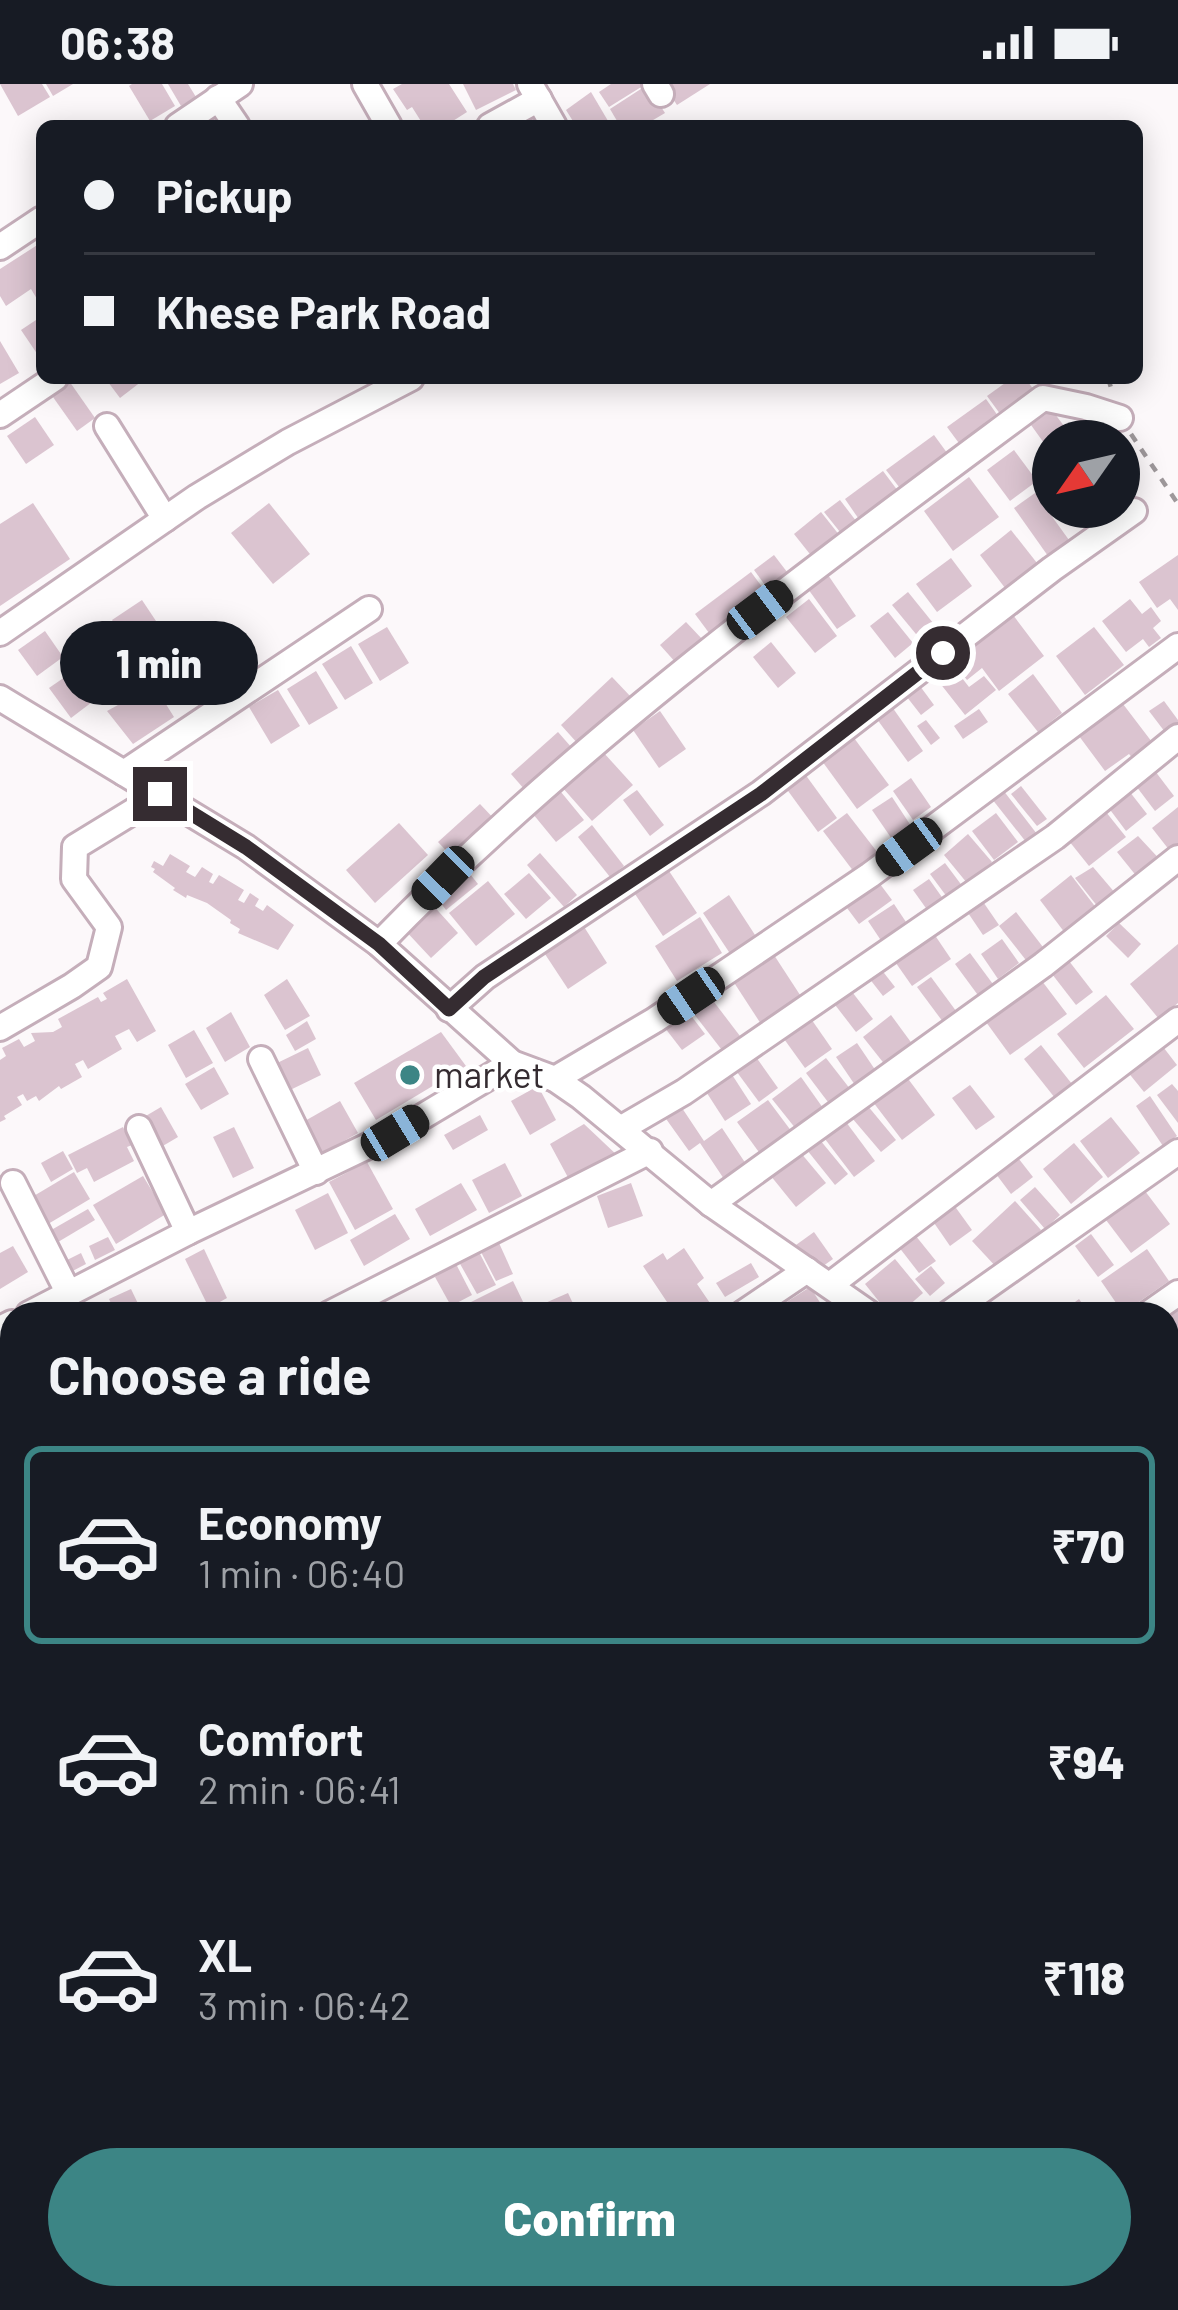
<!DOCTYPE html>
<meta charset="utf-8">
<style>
body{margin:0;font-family:Barlow,sans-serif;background:#20242c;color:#f1f3f6;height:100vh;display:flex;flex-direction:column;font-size:45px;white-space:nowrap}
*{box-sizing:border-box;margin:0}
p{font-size:39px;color:#9ea1a6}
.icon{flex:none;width:66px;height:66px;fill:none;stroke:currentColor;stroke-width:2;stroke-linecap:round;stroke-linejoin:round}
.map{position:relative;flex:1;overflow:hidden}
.drawer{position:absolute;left:0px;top:1218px;width:1179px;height:1008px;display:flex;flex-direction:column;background:#171b24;border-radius:36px 36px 0 0;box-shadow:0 6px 30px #0003}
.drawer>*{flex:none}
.banner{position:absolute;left:36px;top:36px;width:1107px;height:264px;border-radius:18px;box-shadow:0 6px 30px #0003;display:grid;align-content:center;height:264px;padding:0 48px;background:#171b24}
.needle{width:78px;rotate:236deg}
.controls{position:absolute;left:1032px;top:336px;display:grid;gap:24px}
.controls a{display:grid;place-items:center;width:108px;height:108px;border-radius:50%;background:#171b24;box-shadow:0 6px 30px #0003;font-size:60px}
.end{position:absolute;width:54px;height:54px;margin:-27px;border:15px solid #352c31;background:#fff;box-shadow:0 0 0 6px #fff}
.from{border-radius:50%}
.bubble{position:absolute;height:84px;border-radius:42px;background:#171b24;box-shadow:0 6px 30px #0003;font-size:39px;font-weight:800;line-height:84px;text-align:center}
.car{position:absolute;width:36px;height:72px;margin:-36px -18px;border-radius:15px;box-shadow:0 0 9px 3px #0007;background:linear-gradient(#222 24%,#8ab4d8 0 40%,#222 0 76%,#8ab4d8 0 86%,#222 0)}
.banner b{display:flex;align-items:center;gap:42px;height:114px;font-size:45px}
.banner b+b{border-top:3px solid #363941}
.banner i{width:30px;height:30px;background:#f1f3f6}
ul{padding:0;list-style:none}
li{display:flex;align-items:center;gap:36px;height:198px;margin:0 24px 18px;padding:0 24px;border:6px solid transparent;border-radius:18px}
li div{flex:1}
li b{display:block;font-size:45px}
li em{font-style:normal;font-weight:800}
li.on{border-color:#3c8585}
li>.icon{width:108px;height:108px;stroke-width:1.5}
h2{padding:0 48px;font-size:54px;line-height:144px}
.cta{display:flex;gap:24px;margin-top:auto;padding:24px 48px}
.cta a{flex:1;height:138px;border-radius:72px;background:#3c8585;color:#fff;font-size:48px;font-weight:800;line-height:138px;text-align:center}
.status{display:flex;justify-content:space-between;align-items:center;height:84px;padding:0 60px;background:#171b24;direction:ltr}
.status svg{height:33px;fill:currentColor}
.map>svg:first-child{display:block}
</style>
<div class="status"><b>06:38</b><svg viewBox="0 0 49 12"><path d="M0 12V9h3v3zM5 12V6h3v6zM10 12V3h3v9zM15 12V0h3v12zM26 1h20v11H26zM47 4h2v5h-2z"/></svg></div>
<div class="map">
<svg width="1178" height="2226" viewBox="0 0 1178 2226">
<rect width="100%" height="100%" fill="#fcf8fa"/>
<!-- building -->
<g fill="#dbc4d0">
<path d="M0 0H42L50 13 18 32Z"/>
<path d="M46 0H73L53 12Z"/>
<path d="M132 0H162L175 22 150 37 129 2Z"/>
<path d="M168 0H188L196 13 181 22Z"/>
<path d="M402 0H449L467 28 445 42H424L412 23 407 26 393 5Z"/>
<path d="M463 0H513L516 6 476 26Z"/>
<path d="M611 0H646L609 23 599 8Z"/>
<path d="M663 0H710L677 21Z"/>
<path d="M647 1 665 29 643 42H620L610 25Z"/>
<path d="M591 8 611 42H576L566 26Z"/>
<path d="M42 158V212L37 215 31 205 6 222 0 212V185Z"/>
<path d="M42 232V277L21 246Z"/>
<path d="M0 257 19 289 0 300Z"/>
<path d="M67 294 95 334 77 347 48 306Z"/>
<path d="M105 294H146L120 314Z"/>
<path d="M1012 294H1025L1040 314 1006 338 987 312Z"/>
<path d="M986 315 1003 339 964 366 947 343Z"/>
<path d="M1052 326 1070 350 1061 357H1053V363L1049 366 1031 341Z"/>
<path d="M35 333 54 361 26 380 7 352Z"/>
<path d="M934 351 953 377 906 412 886 386Z"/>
<path d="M1014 366 1037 397 1010 417 987 386Z"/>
<path d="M883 387 904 415 865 444 845 415Z"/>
<path d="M969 393 999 433 953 467 924 427Z"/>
<path d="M1035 409 1069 456 1048 472 1014 424Z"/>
<path d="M840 416 863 446 848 458 824 428Z"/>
<path d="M33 419 70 475 0 522V440Z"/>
<path d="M269 419 310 470 273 500 231 449Z"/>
<path d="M1068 423H1107L1084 442Z"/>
<path d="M821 428 844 457 817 479 794 450Z"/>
<path d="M1011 446 1037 479 1005 504 980 471Z"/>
<path d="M774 471 794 497 773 512 754 486Z"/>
<path d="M1178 471V526L1170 515 1157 524 1139 498Z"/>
<path d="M951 474 972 502 937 528 916 500Z"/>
<path d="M751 488 768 511 712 553 695 530Z"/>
<path d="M828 491 856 532 837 545 808 505Z"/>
<path d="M908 508 946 555 930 567 892 521Z"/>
<path d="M809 515 837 552 815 569 786 533Z"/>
<path d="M1130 515 1142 530 1151 523 1161 537 1153 544 1161 554 1149 563 1143 555 1126 568 1102 537Z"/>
<path d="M142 516 172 561 142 581 112 536Z"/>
<path d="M1010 527 1044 572 999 607 982 584 967 596 949 573Z"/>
<path d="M888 528 913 559 895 574 870 542Z"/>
<path d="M686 538 703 556 677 580 660 561Z"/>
<path d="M387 543 409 579 380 597 358 560Z"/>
<path d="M1094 543 1124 581 1085 611 1056 572Z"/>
<path d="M45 547 63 573 37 592 18 566Z"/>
<path d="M771 558 796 589 778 604 753 573Z"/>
<path d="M351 562 373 599 345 616 322 580Z"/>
<path d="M948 576 969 603 984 592 996 606 965 631 932 589Z"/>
<path d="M75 586 96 615 71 634 49 604Z"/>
<path d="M316 587 338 624 309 641 287 605Z"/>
<path d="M1033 590 1062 629 1038 648 1008 610Z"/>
<path d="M612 593 631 613 579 661 561 641Z"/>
<path d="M152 598 174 633 133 660 107 627 118 621 116 619Z"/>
<path d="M917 598 934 621 921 631 903 608Z"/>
<path d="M278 606 300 642 271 660 249 623Z"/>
<path d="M1164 617 1178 636V645L1168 652 1149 627Z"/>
<path d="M890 620 923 667 908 678 874 631Z"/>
<path d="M1123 620 1155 662 1135 677 1129 670 1105 687 1079 652Z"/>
<path d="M979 625 988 638 963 655 954 642Z"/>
<path d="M660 627 686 665 659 684 633 646Z"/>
<path d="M926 636 940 654 931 661 917 642Z"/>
<path d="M558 648 572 664 525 706 511 690Z"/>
<path d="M854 654 889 701 857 725 822 677Z"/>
<path d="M603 668 633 701 592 737 562 703Z"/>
<path d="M1152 683 1174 712 1155 727 1133 698Z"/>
<path d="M802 686 837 734 818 748 783 700Z"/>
<path d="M911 694 931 723 913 736 893 707Z"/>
<path d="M1021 702 1047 735 1037 742 1011 710Z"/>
<path d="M1126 703 1147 730 1126 747 1105 719Z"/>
<path d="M637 706 664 741 650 752 623 716Z"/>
<path d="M1003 706 1037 750 1026 758 992 715Z"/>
<path d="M561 708 584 736 556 758 533 730Z"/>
<path d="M892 713 913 745 894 758 872 726Z"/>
<path d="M480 720 497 738 455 776 438 758Z"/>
<path d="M1102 723 1126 753 1089 782 1065 752Z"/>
<path d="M1178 723V760L1170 767 1152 744Z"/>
<path d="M847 729 878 769 854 788 823 747Z"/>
<path d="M996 729 1018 758 994 776 972 747Z"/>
<path d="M399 739 428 771 375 819 346 786Z"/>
<path d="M592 741 624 782 610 793 578 753Z"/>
<path d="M968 750 992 778 967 799 944 771Z"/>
<path d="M1138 752 1165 781 1142 799 1117 768Z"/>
<path d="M540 769 577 811 564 823 527 781Z"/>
<path d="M170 770 190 782 186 788 195 793 202 783 213 790 209 798 213 800 219 791 244 806 238 816 244 819 250 809 259 815 255 822 263 827 267 821 294 841 278 866 238 849 240 845 230 839 231 836 207 819 187 811 186 814 173 806 175 804 153 788 155 785 151 783 154 777 163 782Z"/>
<path d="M945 779 963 803 947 813 930 790Z"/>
<path d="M665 781 697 829 663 852 631 804Z"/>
<path d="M1093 783 1116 810 1098 823 1075 794Z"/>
<path d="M466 785 478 800 446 826 434 810Z"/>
<path d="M529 789 551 814 526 835 504 810Z"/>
<path d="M1071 791 1097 825 1065 849 1040 816Z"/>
<path d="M929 795 944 816 928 827 913 806Z"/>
<path d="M877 796 892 816 859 840 844 820Z"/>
<path d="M488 797 515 830 476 862 449 829Z"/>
<path d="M977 809 999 841 983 851 962 820Z"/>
<path d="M729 811 757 854 731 871 703 829Z"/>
<path d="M430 818 458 849 431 874 402 843Z"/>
<path d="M894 820 908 841 882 858 868 837Z"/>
<path d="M1016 828 1046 867 1029 880 999 842Z"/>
<path d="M700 833 722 869 677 897 655 862Z"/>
<path d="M581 838 607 879 568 905 541 864Z"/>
<path d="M1119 839 1141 860 1128 874 1106 852Z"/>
<path d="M930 844 951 875 912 902 891 872Z"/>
<path d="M1002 855 1019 879 998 895 981 870Z"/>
<path d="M1178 860V919L1159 935 1130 900Z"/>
<path d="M970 869 998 907 983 918 955 880Z"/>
<path d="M774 871 802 914 761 940 733 897Z"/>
<path d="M1069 877 1093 908 1076 921 1052 890Z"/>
<path d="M877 880 895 903 883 912 865 889Z"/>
<path d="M931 893 959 931 946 942 917 903Z"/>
<path d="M127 895 156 947 137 958 129 945 115 952 122 965 88 985 83 976 75 980 82 993 61 1005 59 1002 39 1017 36 1012 27 1017 23 1010 17 1013 22 1021 4 1032 6 1035 0 1038V976L6 972 2 964 19 955 24 963 35 957 31 949 53 948 62 943 58 935 98 913 101 918 107 915 103 909Z"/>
<path d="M287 895 310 932 285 946 264 911Z"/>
<path d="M1042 897 1067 930 1010 971 986 938Z"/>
<path d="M846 900 873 935 856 948 829 913Z"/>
<path d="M1106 911 1134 945 1084 984 1057 950Z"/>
<path d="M711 914 743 956 725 970 694 930Z"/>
<path d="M231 928 250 963 225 978 206 944Z"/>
<path d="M689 929 705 950 682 966 665 944Z"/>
<path d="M807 929 832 965 805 984 779 948Z"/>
<path d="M891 931 913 961 886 982 863 953Z"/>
<path d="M307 937 316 955 295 967 286 951Z"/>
<path d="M194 946 213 979 186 994 168 961Z"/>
<path d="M441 948 466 982 376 1036 354 999Z"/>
<path d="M1157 955 1177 981 1144 1008 1123 982Z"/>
<path d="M857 959 878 990 857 1004 836 973Z"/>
<path d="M1041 961 1072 1000 1055 1014 1024 975Z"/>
<path d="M308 964 321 991 284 1009 271 982Z"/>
<path d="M751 966 778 1004 759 1018 731 980Z"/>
<path d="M826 974 854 1010 834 1026 806 989Z"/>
<path d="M214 983 229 1010 201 1026 185 1000Z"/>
<path d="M729 986 751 1020 725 1037 703 1003Z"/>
<path d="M906 992 935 1031 902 1056 873 1018Z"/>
<path d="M801 993 823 1024 796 1045 772 1015Z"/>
<path d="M1172 1000 1178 1007V1039L1157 1011Z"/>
<path d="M970 1001 995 1033 976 1046 952 1014Z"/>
<path d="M538 1002 556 1036 530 1051 511 1017Z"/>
<path d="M1150 1012 1177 1052 1163 1062 1136 1022Z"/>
<path d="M768 1016 792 1048 761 1071 737 1038Z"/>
<path d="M340 1017 358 1049 314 1074 296 1042Z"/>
<path d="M680 1021 704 1057 722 1044 750 1086 728 1101 700 1059 689 1067 664 1032Z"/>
<path d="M867 1021 896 1056 881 1068 852 1034Z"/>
<path d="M161 1023 178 1053 156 1066 139 1036Z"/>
<path d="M480 1031 488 1046 453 1066 444 1051Z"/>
<path d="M1111 1033 1140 1069 1108 1094 1080 1057Z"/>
<path d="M846 1038 875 1077 854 1093 825 1055Z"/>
<path d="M584 1040 619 1073 571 1099 550 1060Z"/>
<path d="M123 1043 132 1061 127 1063 134 1077 94 1098 87 1084 77 1089 68 1071Z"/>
<path d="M234 1043 254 1084 233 1094 213 1053Z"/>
<path d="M820 1056 848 1090 835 1101 807 1066Z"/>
<path d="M1074 1059 1103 1093 1071 1120 1043 1085Z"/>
<path d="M795 1062 826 1099 796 1123 766 1086Z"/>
<path d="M1012 1066 1033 1093 1011 1110 990 1082Z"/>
<path d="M63 1067 73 1085 51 1098 41 1079Z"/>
<path d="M367 1078 393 1125 355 1146 329 1098Z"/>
<path d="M505 1079 522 1112 489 1129 472 1096Z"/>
<path d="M74 1088 90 1115 43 1143 27 1116Z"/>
<path d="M143 1092 166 1130 116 1160 93 1121Z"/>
<path d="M461 1099 477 1126 430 1152 415 1125Z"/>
<path d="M631 1099 643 1132 608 1144 597 1112Z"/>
<path d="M1035 1103 1060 1131 1045 1145 1020 1116Z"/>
<path d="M1145 1107 1170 1140 1131 1169 1106 1136Z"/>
<path d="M328 1109 348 1149 315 1166 295 1126Z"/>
<path d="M951 1117 972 1146 950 1162 930 1133Z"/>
<path d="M1015 1117 1041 1146 998 1185 972 1157Z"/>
<path d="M88 1125 95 1136 53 1161 46 1149Z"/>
<path d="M395 1130 410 1155 364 1182 350 1156Z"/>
<path d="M911 1146 936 1177 919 1189 895 1158Z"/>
<path d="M814 1148 833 1175 816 1187 796 1161Z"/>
<path d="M1091 1150 1114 1181 1098 1193 1075 1162Z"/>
<path d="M108 1153 115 1166 95 1176 89 1162Z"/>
<path d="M499 1159 513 1190 496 1197 481 1168Z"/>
<path d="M13 1162 28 1188 0 1205V1169Z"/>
<path d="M684 1164 704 1194 697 1200 712 1222 701 1230H675L643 1182 663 1169 667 1176Z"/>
<path d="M204 1165 227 1214 209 1224 185 1175Z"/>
<path d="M1147 1165 1169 1197 1123 1229 1101 1197Z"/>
<path d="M479 1168 496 1201 477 1210 459 1178Z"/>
<path d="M81 1169 86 1180 65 1191 59 1180Z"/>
<path d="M895 1175 923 1209 899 1230H889L865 1200Z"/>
<path d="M751 1179 759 1193 725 1213 716 1199Z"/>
<path d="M456 1180 472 1211 451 1222 435 1193Z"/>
<path d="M931 1182 945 1199 930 1212 915 1195Z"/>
<path d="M513 1197 527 1226 518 1230H447Z"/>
<path d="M810 1203 823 1223 813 1230H768Z"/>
<path d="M131 1205 143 1230H116L109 1215Z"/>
<path d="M568 1209 578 1230H531L529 1226Z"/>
<path d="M1178 1213V1256L1167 1241V1230Z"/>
<path d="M1079 1215 1090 1230H1059Z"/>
<path d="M1178 1257V1295L1167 1278V1263Z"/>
<path d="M12 1321V1361L0 1337V1327Z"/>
<path d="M0 1347 12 1370V1388L0 1394Z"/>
<path d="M0 1418 12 1442V1446L0 1452Z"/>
<path d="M12 1449V1483L3 1488 0 1482V1456Z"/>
<path d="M1167 1510 1178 1528V1560L1167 1567Z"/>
<path d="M7 1517 12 1525V1577L0 1584V1521Z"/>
<path d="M1178 1566V1603L1167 1609V1573Z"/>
<path d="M0 1616 12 1636V1658L0 1665Z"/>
<path d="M1178 1625V1669L1171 1674 1167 1667V1631Z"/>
<path d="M1178 1838V1874L1167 1853V1844Z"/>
<path d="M1167 1867 1178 1888V1892L1167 1898Z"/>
<path d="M1178 1895V1920L1167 1925V1901Z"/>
<path d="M1177 1945 1178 1947V1989L1167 1969V1950Z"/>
<path d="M10 2038 12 2043V2090L0 2063V2043Z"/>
<path d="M0 2128 12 2154V2183L0 2188Z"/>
<path d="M118 2214H131L138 2226H124Z"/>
<path d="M135 2214H152L157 2222 141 2226Z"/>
<path d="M176 2214H185L192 2226H169L166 2219Z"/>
<path d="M189 2214H204L211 2226H196Z"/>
<path d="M313 2214H328L334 2226H319Z"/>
<path d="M331 2214H360L339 2226Z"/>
<path d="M478 2214H509L515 2224 486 2226Z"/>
<path d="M547 2214H577L580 2220 570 2226H527Z"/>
<path d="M709 2214H726L734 2226H717Z"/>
<path d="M757 2214H802L782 2226H765Z"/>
<path d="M818 2214H849L829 2226H825Z"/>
<path d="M851 2214H884L865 2226H833Z"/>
<path d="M754 2215 762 2226H736Z"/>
</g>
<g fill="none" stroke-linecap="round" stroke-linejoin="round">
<!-- minor casing -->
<g stroke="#c5aeba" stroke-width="30">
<g id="minor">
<path d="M365 0 389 42"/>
<path d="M530 0 554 42"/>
<path d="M655 0 661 10"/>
<path d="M218 14 237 42"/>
<path d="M178 42 240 0"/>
<path d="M490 42 539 15"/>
<path d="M0 163 42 135"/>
<path d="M0 331 55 294"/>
<path d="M107 342 165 435"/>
<path d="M0 549 197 413 288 358 411 294"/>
<path d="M0 614 246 763 379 860 512 979 555 995 581 1013 711 1120 870 1230"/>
<path d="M124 689 369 525"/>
<path d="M379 860C579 654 813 485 1043 314L1086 323 1120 334"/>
<path d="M449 925 485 893 761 709 1052 485 1134 427"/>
<path d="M0 944 72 902 99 883 109 843 74 795 75 763 160 711"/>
<path d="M261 975 316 1088"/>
<path d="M555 995 655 936 870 791 1178 562"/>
<path d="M139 1044 188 1148"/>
<path d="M622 1044 684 1008 1055 753 1178 653"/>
<path d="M13 1099 69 1210"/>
<path d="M711 1120 1043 881 1178 774"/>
<path d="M830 1201 1178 936"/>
<path d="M29 1230 188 1148 395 1049 512 979"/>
<path d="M329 1230 650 1067"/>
<path d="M742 1230 807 1186"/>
<path d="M948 1230 1178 1068"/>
<path d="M1148 1230 1178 1209"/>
<path d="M0 1245 12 1239"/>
<path d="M0 1404 12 1397"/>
<path d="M1167 1486 1178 1497"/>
<path d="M0 1509 12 1503"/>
<path d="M1167 1614 1178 1608"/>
<path d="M1 1693 12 1710"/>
<path d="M1167 1723 1178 1717"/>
<path d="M1167 1838 1178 1832"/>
<path d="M0 1870 12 1863"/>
<path d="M0 2031 12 2027"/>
<path d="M0 2197 12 2199"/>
<path d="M251 2214 257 2226"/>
<path d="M609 2214 616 2226"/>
<path d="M394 2226 417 2214"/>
</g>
</g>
<!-- path -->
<g stroke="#9e989b" stroke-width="4.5" stroke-dasharray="9 9" stroke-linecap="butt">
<path d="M1108 294 1112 307"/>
<path d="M1131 350 1178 420"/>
</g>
<!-- minor -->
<use href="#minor" stroke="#fff" stroke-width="24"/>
</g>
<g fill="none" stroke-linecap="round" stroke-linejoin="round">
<!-- route -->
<path stroke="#352c31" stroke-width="15" d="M160 710 246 763 379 860 449 925 484 893 761 710 943 569"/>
</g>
<!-- markers -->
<circle fill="#3c8585" stroke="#fff" stroke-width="4.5" cx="410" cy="991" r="12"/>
<g text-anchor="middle" stroke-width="9" stroke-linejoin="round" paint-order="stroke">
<!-- poi labels -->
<g font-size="36" fill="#352c31" stroke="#fff" text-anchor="start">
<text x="434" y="1004">market</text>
</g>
</g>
</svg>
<div class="controls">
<a><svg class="needle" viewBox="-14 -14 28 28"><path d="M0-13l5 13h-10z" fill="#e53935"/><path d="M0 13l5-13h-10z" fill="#9ea1a6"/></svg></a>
</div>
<i class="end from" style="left:943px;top:569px"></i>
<i class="end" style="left:160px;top:710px"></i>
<div class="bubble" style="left:60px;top:537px;width:198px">1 min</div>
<i class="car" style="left:760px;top:526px;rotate:53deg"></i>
<i class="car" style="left:909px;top:763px;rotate:234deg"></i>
<i class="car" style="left:443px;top:794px;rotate:224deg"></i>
<i class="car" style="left:691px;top:912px;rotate:236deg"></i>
<i class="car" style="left:395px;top:1049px;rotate:59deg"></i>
<div class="banner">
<b><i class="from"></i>Pickup</b>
<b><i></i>Khese Park Road</b>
</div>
<section class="drawer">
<h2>Choose a ride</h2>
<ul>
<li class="on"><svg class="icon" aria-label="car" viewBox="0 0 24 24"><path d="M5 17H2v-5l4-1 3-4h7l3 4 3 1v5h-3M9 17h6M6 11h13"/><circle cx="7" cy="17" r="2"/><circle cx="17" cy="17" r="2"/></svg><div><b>Economy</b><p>1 min · 06:40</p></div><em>₹70</em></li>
<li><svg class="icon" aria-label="car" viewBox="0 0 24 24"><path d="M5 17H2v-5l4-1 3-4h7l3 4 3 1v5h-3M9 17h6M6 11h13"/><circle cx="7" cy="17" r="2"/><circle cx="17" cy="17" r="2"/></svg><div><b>Comfort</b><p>2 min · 06:41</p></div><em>₹94</em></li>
<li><svg class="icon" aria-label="car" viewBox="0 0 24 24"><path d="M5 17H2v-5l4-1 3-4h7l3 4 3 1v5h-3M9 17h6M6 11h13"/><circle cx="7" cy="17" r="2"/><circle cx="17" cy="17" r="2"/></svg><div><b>XL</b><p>3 min · 06:42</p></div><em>₹118</em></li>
</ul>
<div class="cta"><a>Confirm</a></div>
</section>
</div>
